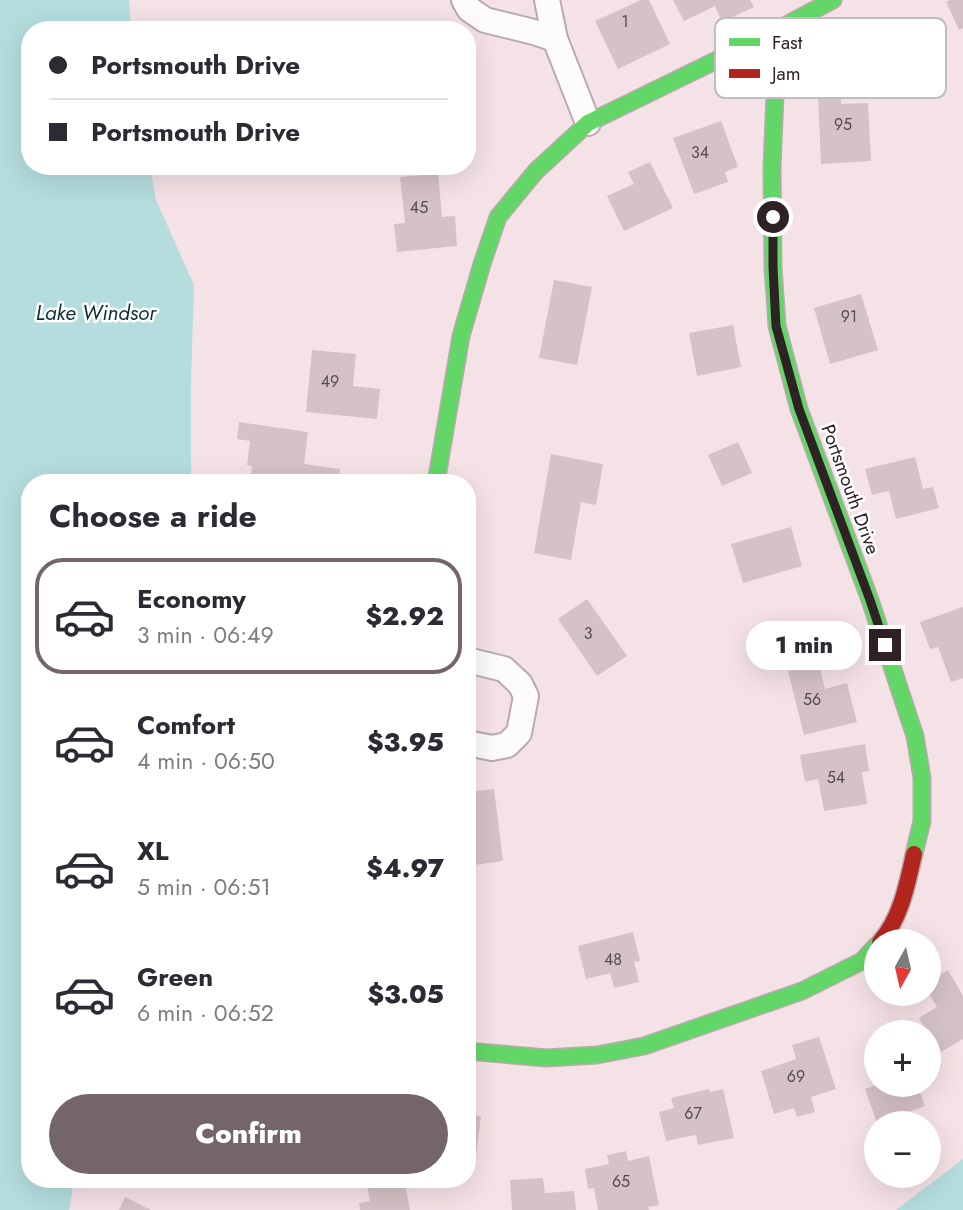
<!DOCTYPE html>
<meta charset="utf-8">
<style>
body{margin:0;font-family:Jost,sans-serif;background:#f7f7f7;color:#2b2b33;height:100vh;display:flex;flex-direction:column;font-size:26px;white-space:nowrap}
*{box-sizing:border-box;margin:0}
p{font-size:23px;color:#7c7c81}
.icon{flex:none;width:38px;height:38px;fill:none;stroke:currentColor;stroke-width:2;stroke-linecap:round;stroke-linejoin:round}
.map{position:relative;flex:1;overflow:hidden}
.details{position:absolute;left:21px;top:474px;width:455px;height:714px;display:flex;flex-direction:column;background:#fff;border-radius:28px;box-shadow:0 7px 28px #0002}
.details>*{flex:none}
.guide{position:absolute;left:21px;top:21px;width:455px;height:154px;border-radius:28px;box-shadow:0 7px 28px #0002;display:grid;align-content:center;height:154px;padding:0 28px;background:#fff}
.needle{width:46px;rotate:188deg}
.buttons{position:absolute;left:864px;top:929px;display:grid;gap:14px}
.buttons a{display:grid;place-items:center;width:77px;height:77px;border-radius:50%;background:#fff;box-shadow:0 7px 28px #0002;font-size:35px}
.end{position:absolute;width:32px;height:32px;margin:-16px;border:9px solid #2e2225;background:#fff;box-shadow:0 0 0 4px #fff}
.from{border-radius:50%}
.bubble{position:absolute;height:49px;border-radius:24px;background:#fff;box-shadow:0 7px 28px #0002;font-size:23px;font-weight:800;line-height:49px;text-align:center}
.guide b{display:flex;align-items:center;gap:24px;height:66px;font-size:26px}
.guide b+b{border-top:2px solid #e1e1e2}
.guide i{width:18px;height:18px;background:#2b2b33}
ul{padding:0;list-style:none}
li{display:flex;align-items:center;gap:21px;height:116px;margin:0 14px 10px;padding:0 14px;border:4px solid transparent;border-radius:28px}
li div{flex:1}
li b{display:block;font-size:26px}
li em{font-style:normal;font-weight:800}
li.selected{border-color:#746569}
li>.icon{width:63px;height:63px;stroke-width:1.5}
h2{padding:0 28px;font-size:32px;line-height:84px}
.cta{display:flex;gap:14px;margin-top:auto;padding:14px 28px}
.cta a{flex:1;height:80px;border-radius:42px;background:#746569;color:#fff;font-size:28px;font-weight:800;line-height:80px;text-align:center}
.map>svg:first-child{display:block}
</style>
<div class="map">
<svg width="963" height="1210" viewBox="0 0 963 1210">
<rect width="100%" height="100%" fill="#f5e2e6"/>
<!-- water -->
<g fill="#b5ddde">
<path d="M0 0H129L131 30H30V166H150L156 200 194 285 191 382V483H30V1180H74L69 1210H0Z"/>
<path d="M963 1159V1210H896Z"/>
</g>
<!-- building -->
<g fill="#d5c2c6">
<path d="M641 0H649L670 44 618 69 595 21Z"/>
<path d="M673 0H750L754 7 722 22 715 6 684 21Z"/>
<path d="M950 0H963V28L959 30 946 2Z"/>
<path d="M841 95V104L868 103 871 161 821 164 818 96Z"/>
<path d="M721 121 738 167 725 172 728 182 694 194 673 138Z"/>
<path d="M650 162 673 208 624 231 607 196 634 184 628 172Z"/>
<path d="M438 174 442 217 455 216 457 246 397 252 394 224 405 223 400 177Z"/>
<path d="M554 280 592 287 577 365 539 358Z"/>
<path d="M861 294 878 350 830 364 814 308Z"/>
<path d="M733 325 741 367 697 376 689 333Z"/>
<path d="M312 350 356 354 353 386 380 389 377 419 306 412Z"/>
<path d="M239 422 308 432 304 464 340 469 338 483H250L252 466 247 465 250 441 237 439Z"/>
<path d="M738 442 752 473 722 486 708 455Z"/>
<path d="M551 454 603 464 596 505 581 502 571 560 534 553Z"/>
<path d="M915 457 923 489 933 487 939 508 896 519 889 491 872 495 865 469Z"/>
<path d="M791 527 802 566 743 583 731 544Z"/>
<path d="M587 599 627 656 597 676 558 619Z"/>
<path d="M963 607V678L951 682 938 647 930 649 920 622Z"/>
<path d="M819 663 825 689 847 683 857 722 804 735 788 671Z"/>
<path d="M865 744 869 771 862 772 867 804 824 811 818 779 805 782 800 755Z"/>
<path d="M494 789 503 861 467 866V792Z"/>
<path d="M633 932 640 961 634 962 639 982 614 988 610 973 586 979 578 946Z"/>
<path d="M948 970 963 996V1039L939 1053 929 1036V1032H927L919 1018 937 1007 929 994V981Z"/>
<path d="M819 1037 836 1089 811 1097 815 1112 797 1117 794 1108 774 1114 761 1071 796 1059 792 1045Z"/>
<path d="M876 1085H917L925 1106 877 1123 865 1089Z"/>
<path d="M709 1089 710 1092 723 1089 734 1138 698 1145 696 1135 666 1141 659 1112 674 1108 671 1098Z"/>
<path d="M467 1115 481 1116 476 1157 467 1156Z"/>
<path d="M626 1151 628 1161 649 1156 659 1205 648 1207 649 1210H598L594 1188 588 1189 585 1169 609 1164 607 1155Z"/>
<path d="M543 1178 545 1193 574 1191 576 1210H512L510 1180Z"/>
<path d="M366 1180H404L410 1210H360L359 1203 370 1201Z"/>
<path d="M125 1197 151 1210H119Z"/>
</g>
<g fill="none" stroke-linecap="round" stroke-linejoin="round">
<!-- street casing -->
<g stroke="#b8aaad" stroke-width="28">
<g id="street">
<path d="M464 0 469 9 485 20 534 32 555 39"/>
<path d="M547 0 555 39 588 123"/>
<path d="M467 660 504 669 520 684 526 696 519 733 507 745 492 748 467 743"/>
</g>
</g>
<!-- fast casing -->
<g stroke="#b8aaad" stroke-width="19">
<g id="fast">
<path d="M764 37 775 95 772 167 773 267 777 326 799 409 870 600 915 736 922 778V821L914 854"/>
<path d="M436 483 461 336 482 264 498 217 536 171 588 123 764 37 833 0"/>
<path d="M467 1051 546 1058 597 1055 644 1046 802 991 862 961 877 945"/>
</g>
</g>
<!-- jam casing -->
<g stroke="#b8aaad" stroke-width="19">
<path id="jam" d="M880 942C901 918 907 885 914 854"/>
</g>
<!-- street -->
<use href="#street" stroke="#fefbfb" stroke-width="24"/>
<!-- fast -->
<use href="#fast" stroke="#63d668" stroke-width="16"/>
<!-- jam -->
<use href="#jam" stroke="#b3261e" stroke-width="16"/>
</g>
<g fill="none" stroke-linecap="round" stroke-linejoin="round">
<!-- route -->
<path stroke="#2e2225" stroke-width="9" d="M773 217V267L776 326 799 409 870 600 885 645"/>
</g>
<g text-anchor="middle" stroke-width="5" stroke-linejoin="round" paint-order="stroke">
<!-- number labels -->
<g font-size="16" fill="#584a4d">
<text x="625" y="27">1</text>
<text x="843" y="130">95</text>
<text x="700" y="158">34</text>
<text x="419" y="213">45</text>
<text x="849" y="322">91</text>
<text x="330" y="387">49</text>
<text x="588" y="639">3</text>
<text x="812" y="705">56</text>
<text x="836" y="783">54</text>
<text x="613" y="965">48</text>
<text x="796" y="1082">69</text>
<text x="693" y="1119">67</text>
<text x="621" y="1187">65</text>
</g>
<!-- street labels -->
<g font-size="19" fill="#2e2225" stroke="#fff">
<text transform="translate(851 489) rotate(70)" y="7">Portsmouth Drive</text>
</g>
<!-- water labels -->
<g font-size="21" font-style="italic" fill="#0f3030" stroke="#fff">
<text x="96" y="320">Lake Windsor</text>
</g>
</g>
<!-- legend -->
<rect x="715" y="18" width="231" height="80" rx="10" fill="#fff" stroke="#c0bdbe" stroke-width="2"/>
<rect x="729" y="38" width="31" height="8" fill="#63d668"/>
<rect x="729" y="69" width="31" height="9" fill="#b3261e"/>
<g font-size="19" fill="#2e2225">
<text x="772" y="49">Fast</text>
<text x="772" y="80">Jam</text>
</g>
</svg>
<div class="buttons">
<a><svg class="needle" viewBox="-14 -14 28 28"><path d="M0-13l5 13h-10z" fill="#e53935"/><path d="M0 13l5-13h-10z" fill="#7c7c81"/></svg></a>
<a>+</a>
<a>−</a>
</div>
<i class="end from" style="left:773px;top:217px"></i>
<i class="end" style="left:885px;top:645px"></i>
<div class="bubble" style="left:746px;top:621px;width:116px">1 min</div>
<div class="guide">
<b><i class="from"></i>Portsmouth Drive</b>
<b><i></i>Portsmouth Drive</b>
</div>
<section class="details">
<h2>Choose a ride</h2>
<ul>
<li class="selected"><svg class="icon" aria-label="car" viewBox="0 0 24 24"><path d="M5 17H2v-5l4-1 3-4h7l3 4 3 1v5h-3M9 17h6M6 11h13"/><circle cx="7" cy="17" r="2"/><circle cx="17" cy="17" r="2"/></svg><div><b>Economy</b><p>3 min · 06:49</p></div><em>$2.92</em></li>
<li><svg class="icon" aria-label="car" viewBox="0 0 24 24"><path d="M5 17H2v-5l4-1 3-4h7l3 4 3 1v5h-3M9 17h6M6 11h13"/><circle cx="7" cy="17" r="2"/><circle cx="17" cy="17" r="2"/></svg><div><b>Comfort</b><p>4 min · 06:50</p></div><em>$3.95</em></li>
<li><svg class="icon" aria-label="car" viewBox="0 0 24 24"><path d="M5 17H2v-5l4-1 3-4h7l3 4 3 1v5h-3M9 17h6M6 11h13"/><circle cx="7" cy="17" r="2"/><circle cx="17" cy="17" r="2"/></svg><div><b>XL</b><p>5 min · 06:51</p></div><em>$4.97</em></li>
<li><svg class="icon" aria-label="car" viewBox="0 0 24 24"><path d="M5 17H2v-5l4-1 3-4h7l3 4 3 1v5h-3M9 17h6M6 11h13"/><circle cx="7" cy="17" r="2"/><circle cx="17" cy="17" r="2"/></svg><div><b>Green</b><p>6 min · 06:52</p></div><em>$3.05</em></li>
</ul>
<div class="cta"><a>Confirm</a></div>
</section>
</div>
